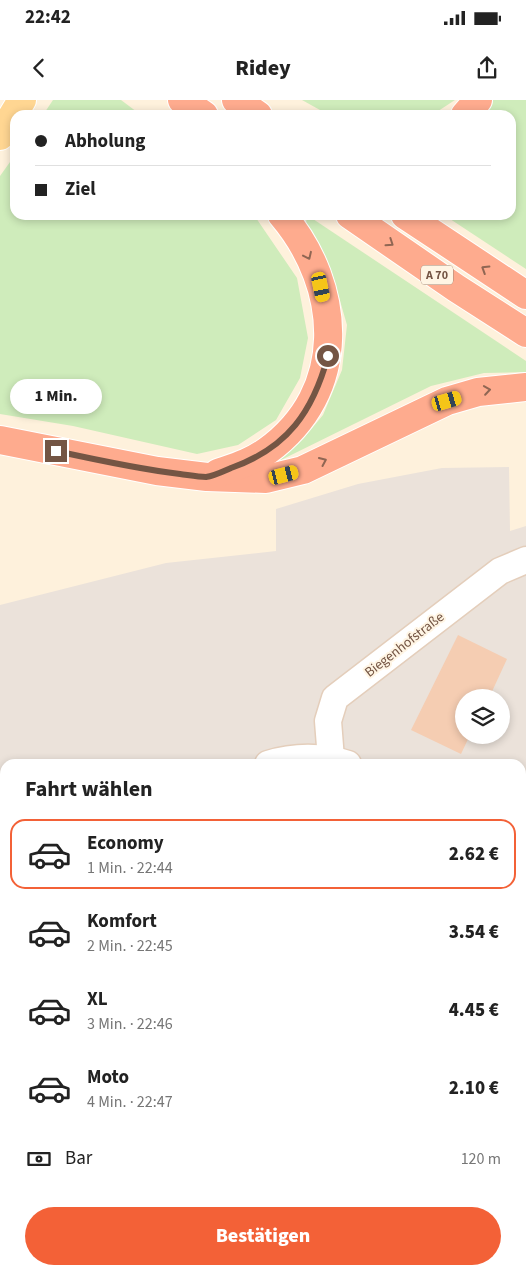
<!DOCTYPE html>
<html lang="de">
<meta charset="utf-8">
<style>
body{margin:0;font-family:"Source Sans 3",sans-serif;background:#f2f2f2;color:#222;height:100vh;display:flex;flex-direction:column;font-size:19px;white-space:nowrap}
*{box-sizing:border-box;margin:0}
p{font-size:16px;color:#767676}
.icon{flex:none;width:28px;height:28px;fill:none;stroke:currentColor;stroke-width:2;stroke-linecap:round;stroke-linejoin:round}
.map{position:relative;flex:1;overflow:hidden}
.side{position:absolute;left:0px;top:659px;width:526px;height:516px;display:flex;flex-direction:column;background:#fff;border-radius:15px 15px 0 0;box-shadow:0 2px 8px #0003}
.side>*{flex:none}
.hud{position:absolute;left:10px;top:10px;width:506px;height:110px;border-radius:15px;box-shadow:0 2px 8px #0003;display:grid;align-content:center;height:110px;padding:0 25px;background:#fff}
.tools{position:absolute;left:455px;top:589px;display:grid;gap:10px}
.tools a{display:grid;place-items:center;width:55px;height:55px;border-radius:50%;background:#fff;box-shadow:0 2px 8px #0003;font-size:25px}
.end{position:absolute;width:22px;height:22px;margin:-11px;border:6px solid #745544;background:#fff;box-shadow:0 0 0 2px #fff}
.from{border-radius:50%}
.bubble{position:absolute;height:35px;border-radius:18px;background:#fff;box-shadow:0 2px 8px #0003;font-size:16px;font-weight:800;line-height:35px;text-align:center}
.car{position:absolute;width:15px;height:30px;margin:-15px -8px;border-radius:6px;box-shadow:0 0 4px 1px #0007;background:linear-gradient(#f5c518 24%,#345 0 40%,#f5c518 0 76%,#345 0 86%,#f5c518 0)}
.hud b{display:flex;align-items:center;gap:18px;height:48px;font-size:19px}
.hud b+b{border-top:1px solid #e0e0e0}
.hud i{width:12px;height:12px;background:#222}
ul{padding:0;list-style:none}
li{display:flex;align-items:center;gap:15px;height:70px;margin:0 10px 8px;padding:0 15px;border:2px solid transparent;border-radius:15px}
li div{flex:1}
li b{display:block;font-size:19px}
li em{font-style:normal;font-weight:800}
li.active{border-color:#f36137}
li>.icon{width:45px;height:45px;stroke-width:1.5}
h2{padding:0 25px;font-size:22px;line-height:60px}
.pay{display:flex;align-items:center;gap:12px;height:55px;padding:0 25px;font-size:19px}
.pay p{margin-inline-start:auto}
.action{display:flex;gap:10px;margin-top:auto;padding:10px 25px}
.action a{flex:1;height:58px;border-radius:30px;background:#f36137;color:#fff;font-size:20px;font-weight:800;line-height:58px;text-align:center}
.status{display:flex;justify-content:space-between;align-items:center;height:35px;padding:0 25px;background:#fff;direction:ltr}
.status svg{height:14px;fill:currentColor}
header{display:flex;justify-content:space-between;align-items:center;height:65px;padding:0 25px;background:#fff;font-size:22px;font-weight:800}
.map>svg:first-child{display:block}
</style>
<div class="status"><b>22:42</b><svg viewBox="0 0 49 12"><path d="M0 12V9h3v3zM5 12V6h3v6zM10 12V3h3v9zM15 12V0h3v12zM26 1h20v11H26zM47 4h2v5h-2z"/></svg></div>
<header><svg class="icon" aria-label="back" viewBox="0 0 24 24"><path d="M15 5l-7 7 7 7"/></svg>Ridey<svg class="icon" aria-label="share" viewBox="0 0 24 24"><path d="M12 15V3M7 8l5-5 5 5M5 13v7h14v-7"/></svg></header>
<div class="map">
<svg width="526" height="1174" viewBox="0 0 526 1174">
<rect width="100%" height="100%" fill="#fef1dc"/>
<!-- industrial -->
<path fill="#ebe2da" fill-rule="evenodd" d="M509 367 510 431 526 426V1174H0V505L166 463 276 451V409L358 384 442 368ZM464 598H501V635H464ZM5 664H521V1170H5Z"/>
<!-- green -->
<g fill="#cfecbb">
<path d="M53 0H121L141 15H43Z"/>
<path d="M302 0H455L432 15H329Z"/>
<path d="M488 0H526V169L444 115H511V15H477Z"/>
<path d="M15 55V115H254L297 178 308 238 300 278 276 320 238 345 197 354 73 326 0 314V76Z"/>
<path d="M307 115 526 261V272L484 273 431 286 279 361 303 339 323 315 342 270 347 225 332 173 306 124Z"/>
</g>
<!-- building -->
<g fill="#f5cdb2">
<path d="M458 535 507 559 489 598H464V635H470L461 654 411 630Z"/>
<path d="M526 857V921L521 925V861Z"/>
<path d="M526 1004V1117L521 1113V1009Z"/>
<path d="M0 1124 5 1128V1170H58L63 1174H0Z"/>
<path d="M303 1170H371L367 1174H307Z"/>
<path d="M393 1170H481L477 1174H389Z"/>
</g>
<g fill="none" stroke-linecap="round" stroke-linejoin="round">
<!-- minor casing -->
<g stroke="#e4cebb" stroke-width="29">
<g id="minor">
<path d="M331 659 328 621 335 598 500 471 526 460"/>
<path d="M268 664C294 656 322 656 348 664"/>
<path d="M0 755 5 760"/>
<path d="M0 795 5 791"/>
<path d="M521 799 526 804"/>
<path d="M0 859 5 854"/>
<path d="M521 981 526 976"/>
<path d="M0 1028 5 1032"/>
<path d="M521 1137 526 1142"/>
<path d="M172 1170 177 1174"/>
</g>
</g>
<!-- major casing -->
<g stroke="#fff" stroke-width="30">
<path id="major" d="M0 36 22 0"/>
</g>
<!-- highway casing -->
<g stroke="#fff" stroke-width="30">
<g id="highway">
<path d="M182 0 204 15"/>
<path d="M236 0 258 15"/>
<path d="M465 15 478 0"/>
<path d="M350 115 456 188 526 233"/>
<path d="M405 115 526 195"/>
<path d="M0 340 157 371 207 377 266 379 303 370 447 301 478 292 526 287"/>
<path d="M218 373C235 367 252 362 267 351 349 292 343 187 282 115"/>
</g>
</g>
<!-- minor -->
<use href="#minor" stroke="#fff" stroke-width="26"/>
<!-- major -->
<use href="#major" stroke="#ffd692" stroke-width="28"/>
<!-- highway -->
<use href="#highway" stroke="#feab8e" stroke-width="28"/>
</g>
<!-- one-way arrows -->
<defs><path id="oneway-chevron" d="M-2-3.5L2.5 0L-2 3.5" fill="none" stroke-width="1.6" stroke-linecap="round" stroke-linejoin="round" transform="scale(1.25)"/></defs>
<g stroke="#906653">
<use href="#oneway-chevron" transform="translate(390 143) rotate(34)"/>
<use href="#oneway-chevron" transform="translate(308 156) rotate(65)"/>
<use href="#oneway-chevron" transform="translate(485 169) rotate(-148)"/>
<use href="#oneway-chevron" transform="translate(487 290) rotate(-8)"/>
<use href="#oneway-chevron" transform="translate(323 361) rotate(-24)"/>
</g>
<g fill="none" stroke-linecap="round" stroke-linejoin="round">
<!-- route -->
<path stroke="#745544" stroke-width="6" d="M56 351C97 360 138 369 180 374 188 375 198 377 206 377 214 376 224 371 231 368 288 348 313 311 328 256"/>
</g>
<g text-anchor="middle" stroke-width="4" stroke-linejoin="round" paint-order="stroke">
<!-- shield labels -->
<rect fill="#fff5e4" stroke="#9e8574" stroke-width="1" x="421" y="165.5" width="32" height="19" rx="4"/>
<g font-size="12" font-weight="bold" fill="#745544">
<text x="437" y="179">A 70</text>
</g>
<!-- street labels -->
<g font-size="14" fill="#745544" stroke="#fff5e4">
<text transform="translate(404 544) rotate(-38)" y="5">Biegenhofstraße</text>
</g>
</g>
</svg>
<div class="tools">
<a><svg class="icon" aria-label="layers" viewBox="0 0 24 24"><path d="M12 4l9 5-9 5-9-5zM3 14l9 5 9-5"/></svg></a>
</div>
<i class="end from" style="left:328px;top:256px"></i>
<i class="end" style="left:56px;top:351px"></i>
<div class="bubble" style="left:10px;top:279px;width:92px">1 Min.</div>
<i class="car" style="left:321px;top:187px;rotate:168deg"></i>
<i class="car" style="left:447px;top:301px;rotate:74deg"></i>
<i class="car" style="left:284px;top:375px;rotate:76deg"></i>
<div class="hud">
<b><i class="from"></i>Abholung</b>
<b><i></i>Ziel</b>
</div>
<section class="side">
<h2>Fahrt wählen</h2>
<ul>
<li class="active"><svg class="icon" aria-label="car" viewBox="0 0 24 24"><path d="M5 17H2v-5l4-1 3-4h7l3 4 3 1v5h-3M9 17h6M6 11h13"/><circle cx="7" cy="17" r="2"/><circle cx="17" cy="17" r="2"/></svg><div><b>Economy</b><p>1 Min. · 22:44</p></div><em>2.62 €</em></li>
<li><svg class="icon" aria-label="car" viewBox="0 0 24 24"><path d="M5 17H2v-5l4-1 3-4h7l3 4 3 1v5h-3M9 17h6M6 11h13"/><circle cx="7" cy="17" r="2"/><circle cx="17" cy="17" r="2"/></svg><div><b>Komfort</b><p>2 Min. · 22:45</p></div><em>3.54 €</em></li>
<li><svg class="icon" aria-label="car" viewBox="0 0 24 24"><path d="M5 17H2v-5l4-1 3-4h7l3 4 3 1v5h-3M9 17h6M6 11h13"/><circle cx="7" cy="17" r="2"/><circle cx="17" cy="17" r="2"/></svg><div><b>XL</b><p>3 Min. · 22:46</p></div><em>4.45 €</em></li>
<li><svg class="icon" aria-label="car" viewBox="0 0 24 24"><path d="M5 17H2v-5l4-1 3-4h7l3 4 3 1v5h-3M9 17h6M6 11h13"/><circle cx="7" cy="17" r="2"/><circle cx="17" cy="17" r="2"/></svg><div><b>Moto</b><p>4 Min. · 22:47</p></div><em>2.10 €</em></li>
</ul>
<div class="pay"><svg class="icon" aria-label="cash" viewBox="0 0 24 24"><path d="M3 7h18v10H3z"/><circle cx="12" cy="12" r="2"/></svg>Bar<p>120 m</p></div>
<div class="action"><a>Bestätigen</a></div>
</section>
</div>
